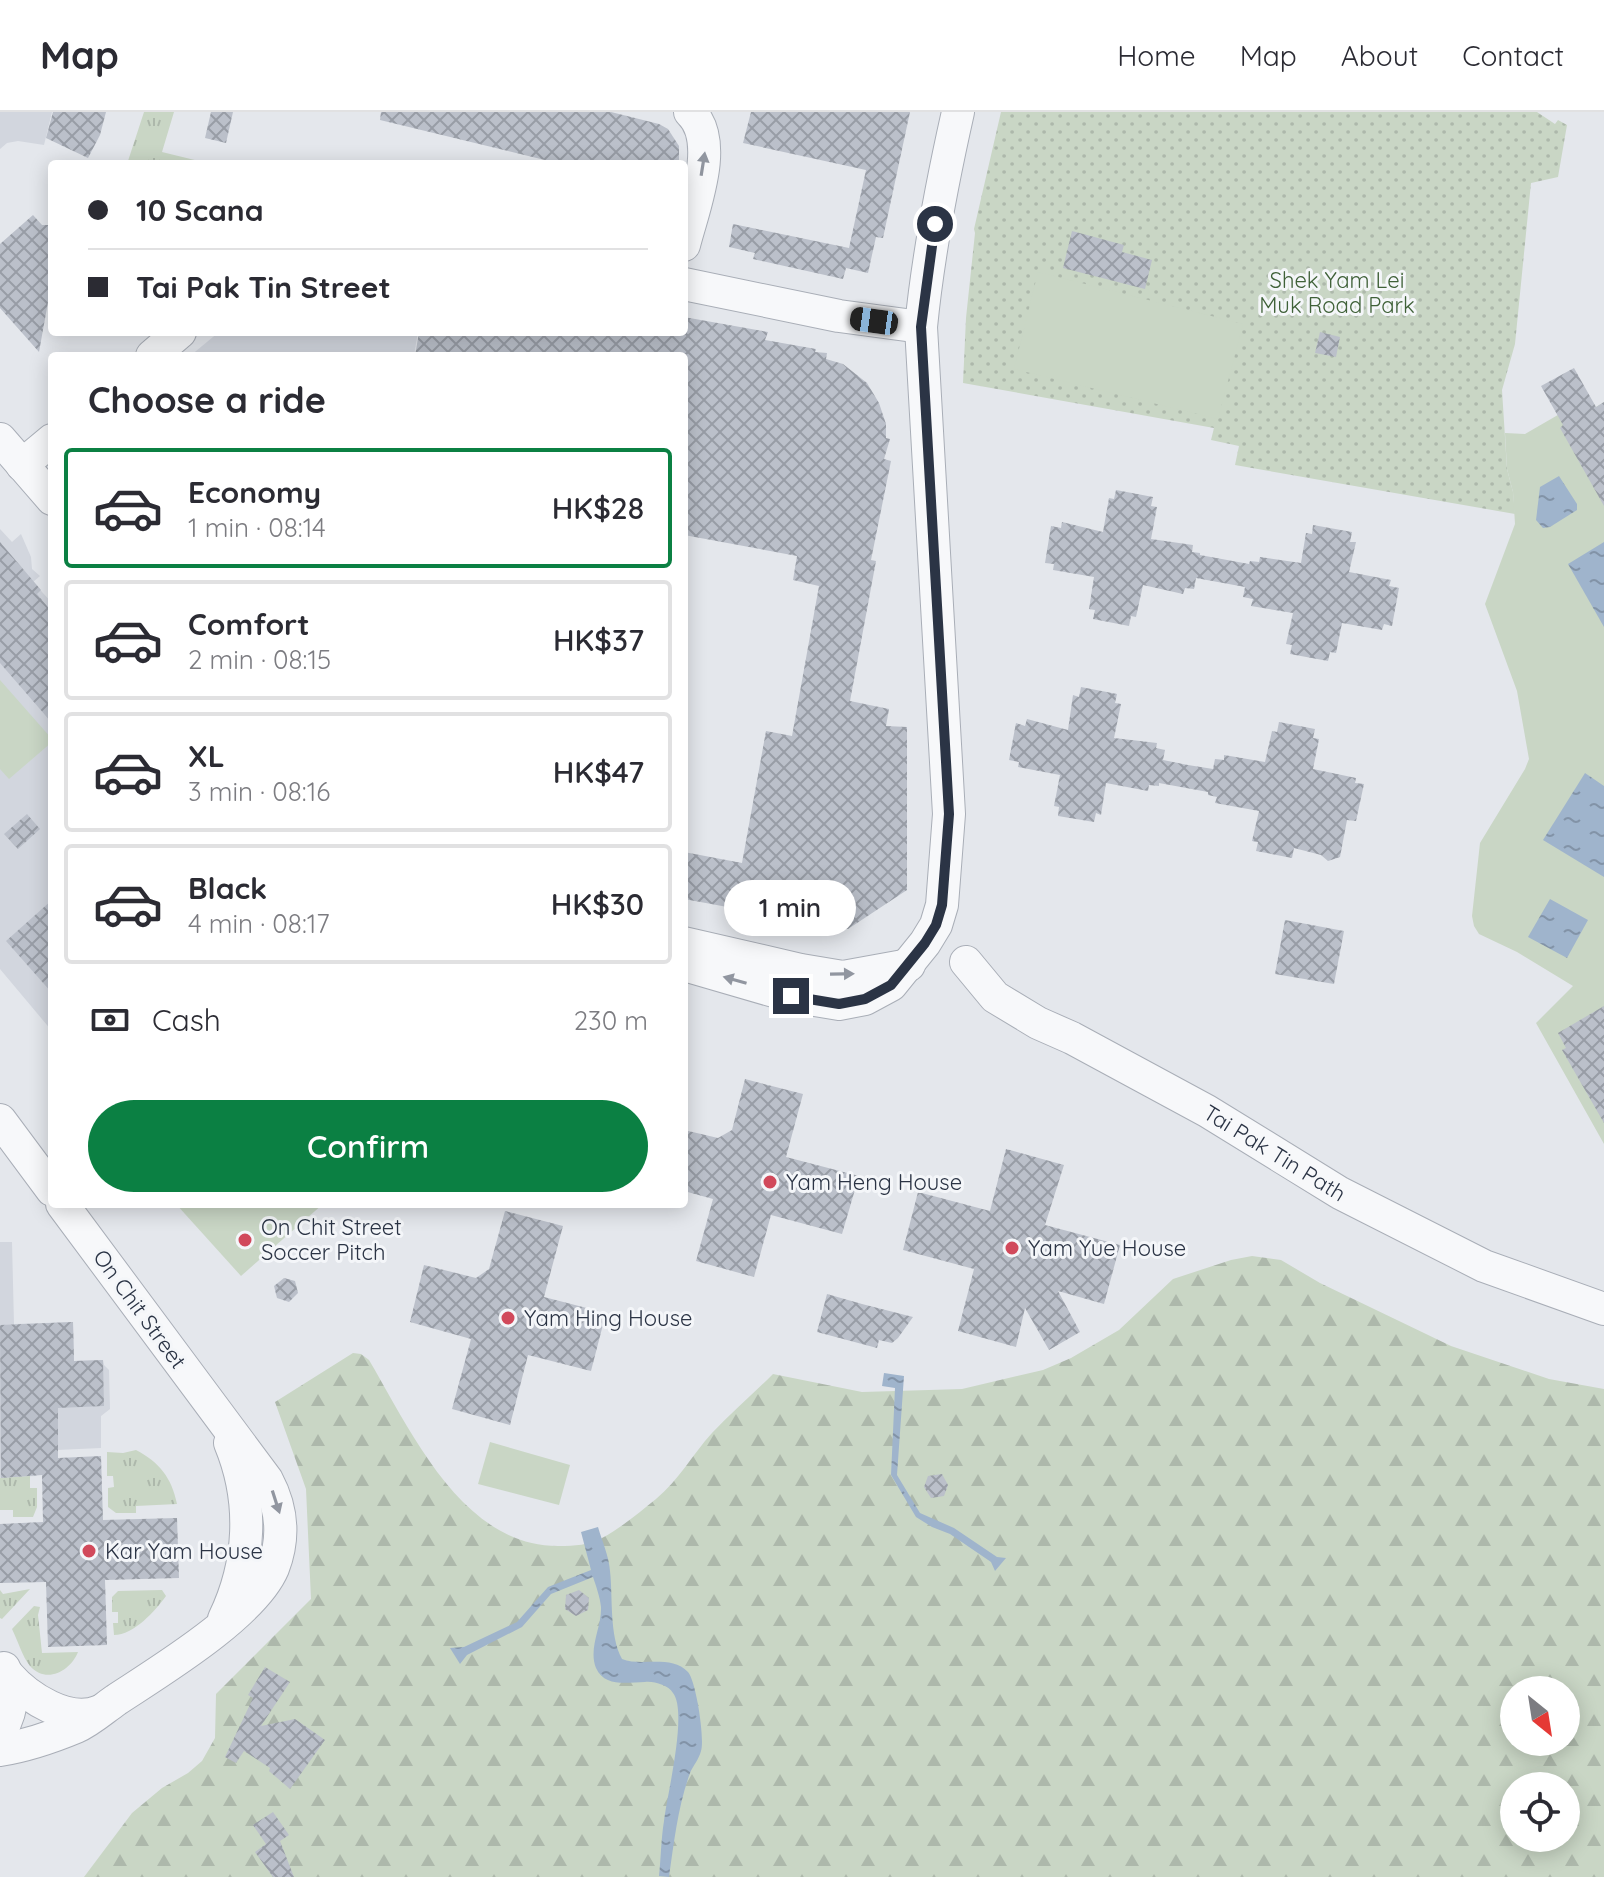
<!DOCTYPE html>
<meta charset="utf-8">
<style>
body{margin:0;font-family:Quicksand,sans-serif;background:#f2f2f3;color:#2b2b33;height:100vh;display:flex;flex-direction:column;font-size:30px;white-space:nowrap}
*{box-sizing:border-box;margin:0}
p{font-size:26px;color:#7c7c81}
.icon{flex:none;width:44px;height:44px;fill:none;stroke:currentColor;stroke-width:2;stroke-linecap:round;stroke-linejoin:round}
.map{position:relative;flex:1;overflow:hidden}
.side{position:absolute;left:48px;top:240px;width:640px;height:856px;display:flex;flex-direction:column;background:#fff;border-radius:8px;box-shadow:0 4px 20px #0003}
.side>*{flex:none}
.top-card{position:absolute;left:48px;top:48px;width:640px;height:176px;border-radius:8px;box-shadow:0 4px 20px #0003;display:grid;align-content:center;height:176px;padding:0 40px;background:#fff}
.needle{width:52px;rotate:150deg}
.tools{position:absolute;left:1500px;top:1564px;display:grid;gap:16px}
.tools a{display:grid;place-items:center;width:80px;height:80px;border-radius:50%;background:#fff;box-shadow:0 4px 20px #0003;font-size:40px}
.end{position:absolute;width:36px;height:36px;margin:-18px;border:10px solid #2b3445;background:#fff;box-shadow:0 0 0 4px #fff}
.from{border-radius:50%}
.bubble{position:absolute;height:56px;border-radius:28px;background:#fff;box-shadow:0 4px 20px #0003;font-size:26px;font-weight:600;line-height:56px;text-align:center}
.car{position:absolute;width:24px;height:48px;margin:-24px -12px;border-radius:10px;box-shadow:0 0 6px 2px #0007;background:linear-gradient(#222 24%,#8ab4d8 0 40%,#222 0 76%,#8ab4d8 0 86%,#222 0)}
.top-card b{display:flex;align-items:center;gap:28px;height:76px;font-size:30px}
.top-card b+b{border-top:2px solid #e1e1e2}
.top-card i{width:20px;height:20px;background:#2b2b33}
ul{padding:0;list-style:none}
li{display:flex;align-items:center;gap:24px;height:120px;margin:0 16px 12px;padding:0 24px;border:4px solid #e1e1e2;border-radius:8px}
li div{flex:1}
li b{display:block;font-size:30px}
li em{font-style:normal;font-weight:600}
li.current{border-color:#0b8043}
li>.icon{width:72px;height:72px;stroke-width:1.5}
h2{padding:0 40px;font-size:36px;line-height:96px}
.pay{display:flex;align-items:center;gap:20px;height:88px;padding:0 40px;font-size:30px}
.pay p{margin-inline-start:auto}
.primary-button{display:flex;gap:16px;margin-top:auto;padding:16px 40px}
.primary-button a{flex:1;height:92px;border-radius:48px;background:#0b8043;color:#fff;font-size:32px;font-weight:600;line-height:92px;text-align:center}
header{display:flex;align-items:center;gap:48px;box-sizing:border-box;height:112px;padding:0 40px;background:#fff;border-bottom:2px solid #e1e1e2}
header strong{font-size:38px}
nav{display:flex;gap:44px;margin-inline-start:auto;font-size:28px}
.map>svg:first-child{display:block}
</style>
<header>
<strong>Map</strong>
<nav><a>Home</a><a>Map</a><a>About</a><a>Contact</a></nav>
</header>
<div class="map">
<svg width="1604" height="1765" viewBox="0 0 1604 1765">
<defs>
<pattern id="grass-tufts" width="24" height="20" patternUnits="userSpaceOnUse" patternTransform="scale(2)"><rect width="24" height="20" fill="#c9d6c5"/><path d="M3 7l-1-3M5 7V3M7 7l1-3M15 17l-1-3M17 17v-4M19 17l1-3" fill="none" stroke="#adb8ab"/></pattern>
<pattern id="forest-firs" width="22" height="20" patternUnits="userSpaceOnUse" patternTransform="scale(2)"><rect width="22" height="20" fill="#c9d6c5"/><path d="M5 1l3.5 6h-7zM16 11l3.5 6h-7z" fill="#adb8ab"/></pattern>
<pattern id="park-dots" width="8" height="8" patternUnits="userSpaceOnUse" patternTransform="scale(2)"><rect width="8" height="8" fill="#c9d6c5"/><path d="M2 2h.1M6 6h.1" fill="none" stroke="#adb8ab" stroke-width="1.8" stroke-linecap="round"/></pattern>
<pattern id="water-ripples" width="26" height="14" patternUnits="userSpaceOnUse" patternTransform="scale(2)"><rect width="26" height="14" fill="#9fb4cc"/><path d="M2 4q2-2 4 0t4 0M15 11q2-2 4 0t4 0" fill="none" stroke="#8293a7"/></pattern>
<pattern id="building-cross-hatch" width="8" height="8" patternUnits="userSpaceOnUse" patternTransform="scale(2)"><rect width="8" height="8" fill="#bbc0ca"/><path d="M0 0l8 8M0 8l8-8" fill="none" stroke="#989da6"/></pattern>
</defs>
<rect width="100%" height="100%" fill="#e4e7ec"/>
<!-- built -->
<g fill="#d2d6de">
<path d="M0 0H52L44 33 18 29 7 31 0 37Z"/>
<path d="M219 220H418L414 244H190Z"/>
<path d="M0 417 12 430 21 422 31 445 32 457 40 464 33 470 52 491V919L0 857Z"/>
<path d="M0 1130H12L14 1212 73 1210 74 1249 103 1248 104 1253 109 1258 110 1297 101 1304V1336L35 1339 36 1364 0 1366Z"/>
</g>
<!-- grass -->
<g fill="url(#grass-tufts)">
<path d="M144 0H174L162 40 211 52H127Z"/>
<path d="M136 1338C159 1350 172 1366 177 1392L136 1394V1401H116L108 1395V1376L114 1375 113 1364H107V1340L123 1341Z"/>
<path d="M30 1364V1376H37V1395L33 1405H13V1398H0V1366Z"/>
<path d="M30 1477 2 1507 0 1506V1478L3 1482Z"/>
<path d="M162 1478 166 1484C155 1499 134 1523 114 1523L113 1511H118V1500H112V1485L118 1479Z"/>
<path d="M34 1494 40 1495 38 1503 42 1541 78 1540C71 1558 47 1573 30 1554 22 1544 18 1529 12 1517Z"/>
</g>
<!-- forest -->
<path fill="url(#forest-firs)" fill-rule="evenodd" d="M1252 1144 1281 1148 1320 1171 1451 1234 1549 1267 1604 1277V1765H84L132 1701 162 1676 188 1661 202 1649 215 1626 216 1582 311 1487 306 1377 275 1290 353 1241 361 1242 369 1248C411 1319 463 1436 560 1434 574 1434 589 1433 602 1426 621 1416 640 1400 656 1387 679 1368 692 1343 712 1321 731 1301 753 1282 773 1262L862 1280 962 1277 1043 1258 1071 1246 1119 1218 1173 1167 1231 1148ZM1514 1578H1566V1630H1514ZM1514 1674H1566V1726H1514Z"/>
<!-- park -->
<path fill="url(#park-dots)" d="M1001 0H1537L1555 12 1558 8 1567 13 1558 65 1531 71 1515 232 1502 278 1507 357 1513 380 1515 402 1235 353 1239 334 1211 328 1214 316 963 271 966 206 975 121 974 117Z"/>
<!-- garden -->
<g fill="#c9d6c5">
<path d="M1038 160 1243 212 1218 307 1014 257Z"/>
<path d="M1589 285 1596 295 1604 290V1032L1536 911 1573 874 1517 840 1479 822 1474 814 1472 804 1480 731 1525 657 1529 647 1517 579 1485 492 1515 412 1513 380 1507 357 1505 321 1525 322Z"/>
<path d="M0 568 52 627V630L9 667 0 657Z"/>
<path d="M176 1092H323L241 1164Z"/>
<path d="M490 1330 570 1353 559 1393 478 1372Z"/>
</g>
<!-- water -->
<g fill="url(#water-ripples)">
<path d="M1559 364 1577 392V398L1550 415 1543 416 1536 408 1540 375Z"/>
<path d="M1604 430V515L1568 452Z"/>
<path d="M1585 661 1604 674V765L1543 728Z"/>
<path d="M1550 787 1588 808 1567 846 1528 825Z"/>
<path d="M884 1261 904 1264 897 1363 920 1401 954 1416 997 1445 1006 1446 995 1459 991 1450 950 1422 932 1415 916 1405 891 1363 895 1276 882 1274Z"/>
<path d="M598 1415C602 1429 609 1444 610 1459 613 1485 609 1523 622 1547 641 1555 671 1542 688 1560 696 1569 705 1627 701 1639 699 1647 693 1654 690 1661 678 1694 674 1730 669 1765L659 1764C661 1746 661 1727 664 1709 667 1683 688 1600 673 1581 668 1573 654 1569 645 1570 628 1570 605 1576 596 1556 588 1536 602 1515 601 1495 600 1485 596 1474 593 1465L551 1482 522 1515 467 1543 460 1552 450 1536 464 1535 517 1510 548 1475 591 1458 581 1420Z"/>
</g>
<!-- building -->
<g fill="url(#building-cross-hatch)">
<path d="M53 0H106L100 23 88 46 46 26Z"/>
<path d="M211 0H233L226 31 205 26Z"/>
<path d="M381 0H611L659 12 668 17 679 34V52H561L380 8Z"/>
<path d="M751 0H910L883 126 876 125 868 161 846 156 843 167 753 147 755 141 729 135 733 112 849 136 866 58 743 31Z"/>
<path d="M33 103 42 113H52V168L39 240 0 196V132Z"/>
<path d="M1072 119 1124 133 1122 140 1152 148 1145 177 1063 156Z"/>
<path d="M684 205 768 220 765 228 816 237 815 240 827 241 826 247 843 252 867 271 879 291 886 312V326L890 327 884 347 891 349 871 448 876 449 850 589 889 597 886 614 907 615V778L848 817 684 787V740L742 751 766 619 792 624 819 474 793 468 797 444 684 423V244H415L419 220H684Z"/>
<path d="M1320 220 1340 225 1336 245 1315 241Z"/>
<path d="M1574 256 1596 295 1604 290V394L1560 316 1563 313 1541 274Z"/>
<path d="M1116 378 1153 385 1151 394 1157 395 1151 427 1193 433 1192 440 1200 441V443L1249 452 1250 449 1259 450 1260 445 1301 451 1306 421 1312 422 1313 413 1352 420 1350 430H1356L1349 460 1391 468 1389 474 1399 476 1392 514 1384 512 1382 518 1342 511 1336 541 1330 540 1328 549 1290 542 1292 533 1286 532 1293 501 1251 494 1253 487 1243 485 1245 475 1196 466 1194 477 1185 476 1183 482 1143 473 1136 505 1131 504 1129 514 1093 507 1095 498 1089 497 1094 465 1053 458 1054 452 1045 451 1051 414 1061 416 1062 410 1103 420 1109 386 1114 387Z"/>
<path d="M0 430 41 478 37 482 52 500V611L0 551Z"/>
<path d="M1081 575 1117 582 1115 591 1121 592 1114 626 1157 631 1156 636 1165 638 1163 648 1188 653 1213 657 1215 647 1224 648V643L1265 650 1272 619 1277 620 1279 610 1315 617 1313 626 1319 627 1313 657 1356 666 1355 671 1364 672 1356 709 1347 708 1340 745 1328 749 1321 743 1294 736 1292 746 1256 739 1258 730 1252 729 1259 699 1215 691 1217 685 1208 683V680L1159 671V674L1149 673 1148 679 1106 671 1101 703 1096 701 1094 710 1058 704 1059 695 1054 694 1060 663 1018 655 1019 650 1009 648 1016 611 1025 614 1027 607 1068 618 1073 583 1079 585Z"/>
<path d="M27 702 40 717 18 737 4 722Z"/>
<path d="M52 788V881L6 829Z"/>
<path d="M1285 808 1344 819 1334 872 1275 862Z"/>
<path d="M1604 894V1011L1562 938 1566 936 1558 921Z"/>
<path d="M745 967 803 982 786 1045 859 1064 842 1122 771 1103 754 1165 696 1149 713 1087 684 1079V1018L718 1026 732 1018Z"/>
<path d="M1006 1037 1064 1053 1045 1113 1120 1133 1104 1192 1058 1179 1080 1220 1049 1238 1025 1196 1016 1235 958 1219 974 1157 903 1138 918 1080 990 1099Z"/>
<path d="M505 1099 563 1114 544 1185 606 1201 591 1259 528 1243 510 1313 452 1297 471 1227 410 1210 424 1153 476 1166 489 1157Z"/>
<path d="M284 1166 295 1169 298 1181 289 1190 277 1186 274 1174Z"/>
<path d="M827 1182 862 1192 913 1205 898 1226 892 1231 879 1228 877 1236 817 1220Z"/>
<path d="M73 1210 74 1249 103 1248 104 1294 58 1296V1346L101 1344 103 1408 177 1406 179 1466 105 1468 107 1533 48 1535 46 1470 0 1471V1412L43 1410 42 1363 1 1366 0 1213Z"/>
<path d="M942 1362 948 1373 944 1384 931 1386 924 1375 928 1364Z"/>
<path d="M579 1478 589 1486 588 1498 576 1504 565 1497 566 1483Z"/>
<path d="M265 1555 290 1570 261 1614 295 1607 325 1628 290 1677 269 1659 270 1656 244 1639 236 1651 225 1645 253 1586 248 1583Z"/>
<path d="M273 1700 289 1723 280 1729 294 1765H273L255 1740 266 1732 253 1713Z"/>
</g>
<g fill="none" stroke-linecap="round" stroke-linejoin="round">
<!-- minor casing -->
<g stroke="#a9aeb7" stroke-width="34">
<g id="minor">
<path d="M684 133C693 97 721 29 690 0"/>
<path d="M684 172 839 204 921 215"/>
<path d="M152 244 180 220"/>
<path d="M0 327 52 387"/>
<path d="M22 353 52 328"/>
<path d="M684 831 801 858 843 865 909 853"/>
<path id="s1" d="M966 850 995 885 1038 911 1072 926 1207 999 1340 1081 1484 1154 1604 1197"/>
<path d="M684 853 791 884 839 892 865 887 891 873 925 831 936 813 942 793 949 702 921 215C928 143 942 71 958 0"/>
<path d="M0 1008 52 1078"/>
<path d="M224 1507C251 1451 254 1389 230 1331"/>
<path d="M8 1563C27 1585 69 1613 100 1599"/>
<path d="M0 1621C12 1600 16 1578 4 1556"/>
<path d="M0 1638C25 1634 52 1625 76 1615 90 1609 103 1597 116 1588 160 1559 253 1503 273 1456 285 1425 282 1396 267 1368L62 1092"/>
</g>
</g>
<!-- minor -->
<use href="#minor" stroke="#f7f8fa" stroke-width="32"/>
</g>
<!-- one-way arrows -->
<defs><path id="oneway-solid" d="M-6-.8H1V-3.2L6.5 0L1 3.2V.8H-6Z" transform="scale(2)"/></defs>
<g fill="#9196a0">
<use href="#oneway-solid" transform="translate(703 52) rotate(-81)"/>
<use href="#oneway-solid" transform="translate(842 862) rotate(-1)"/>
<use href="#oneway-solid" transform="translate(735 868) rotate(-164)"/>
<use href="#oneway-solid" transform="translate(276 1390) rotate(72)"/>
</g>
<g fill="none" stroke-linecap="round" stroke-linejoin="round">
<!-- route -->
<path stroke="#2b3445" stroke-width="10" d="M791 884 839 892 865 887 891 873 925 831 936 813 942 793 949 702 921 215 935 112"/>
</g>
<!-- markers -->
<g fill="#d1495b" stroke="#f4f6f9" stroke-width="3">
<circle cx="770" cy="1070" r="8"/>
<circle cx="245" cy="1128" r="8"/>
<circle cx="1012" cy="1136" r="8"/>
<circle cx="508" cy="1206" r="8"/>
<circle cx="89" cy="1439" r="8"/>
</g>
<g text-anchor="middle" stroke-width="6" stroke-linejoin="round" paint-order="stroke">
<!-- park labels -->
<g font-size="22" fill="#3f6138" stroke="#f4f6f9">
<text x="1337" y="176">Shek Yam Lei<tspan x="1337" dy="25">Muk Road Park</tspan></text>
</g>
<!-- street labels -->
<g font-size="22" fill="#2b3445" stroke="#f4f6f9">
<text dy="8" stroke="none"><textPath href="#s1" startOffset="366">Tai Pak Tin Path</textPath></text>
<text transform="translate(140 1197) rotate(54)" y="8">On Chit Street</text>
</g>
<!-- poi labels -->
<g font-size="22" fill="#2b3445" stroke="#f4f6f9" text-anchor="start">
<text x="786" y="1078">Yam Heng House</text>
<text x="261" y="1123">On Chit Street<tspan x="261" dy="25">Soccer Pitch</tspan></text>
<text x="1028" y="1144">Yam Yue House</text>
<text x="524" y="1214">Yam Hing House</text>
<text x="105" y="1447">Kar Yam House</text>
</g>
</g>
</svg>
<div class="tools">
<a><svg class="needle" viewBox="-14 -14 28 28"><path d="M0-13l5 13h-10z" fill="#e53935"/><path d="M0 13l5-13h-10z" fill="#7c7c81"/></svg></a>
<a><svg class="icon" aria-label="locate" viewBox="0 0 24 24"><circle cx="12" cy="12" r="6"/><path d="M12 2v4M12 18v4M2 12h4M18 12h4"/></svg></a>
</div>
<i class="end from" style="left:935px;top:112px"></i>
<i class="end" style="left:791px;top:884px"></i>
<div class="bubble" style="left:724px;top:768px;width:132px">1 min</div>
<i class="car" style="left:874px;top:209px;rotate:278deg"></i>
<div class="top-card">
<b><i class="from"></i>10 Scana</b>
<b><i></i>Tai Pak Tin Street</b>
</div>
<section class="side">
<h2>Choose a ride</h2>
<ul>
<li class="current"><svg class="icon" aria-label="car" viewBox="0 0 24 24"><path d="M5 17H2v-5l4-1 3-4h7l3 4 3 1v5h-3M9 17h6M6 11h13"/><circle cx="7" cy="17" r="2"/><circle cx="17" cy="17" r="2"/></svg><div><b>Economy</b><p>1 min · 08:14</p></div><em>HK$28</em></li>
<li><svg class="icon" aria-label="car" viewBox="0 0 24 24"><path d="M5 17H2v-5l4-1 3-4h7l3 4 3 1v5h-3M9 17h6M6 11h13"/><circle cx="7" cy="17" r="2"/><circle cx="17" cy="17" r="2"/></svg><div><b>Comfort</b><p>2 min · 08:15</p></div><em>HK$37</em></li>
<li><svg class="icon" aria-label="car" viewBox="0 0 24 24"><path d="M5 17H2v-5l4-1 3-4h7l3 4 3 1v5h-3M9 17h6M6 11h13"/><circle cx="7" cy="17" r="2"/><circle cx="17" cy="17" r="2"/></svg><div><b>XL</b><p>3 min · 08:16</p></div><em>HK$47</em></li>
<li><svg class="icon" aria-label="car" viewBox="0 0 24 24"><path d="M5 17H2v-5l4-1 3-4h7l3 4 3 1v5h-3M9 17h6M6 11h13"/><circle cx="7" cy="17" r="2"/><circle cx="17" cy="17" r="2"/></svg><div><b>Black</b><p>4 min · 08:17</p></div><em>HK$30</em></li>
</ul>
<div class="pay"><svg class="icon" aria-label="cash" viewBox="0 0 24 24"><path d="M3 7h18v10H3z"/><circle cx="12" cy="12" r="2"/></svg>Cash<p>230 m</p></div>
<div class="primary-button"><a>Confirm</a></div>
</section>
</div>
